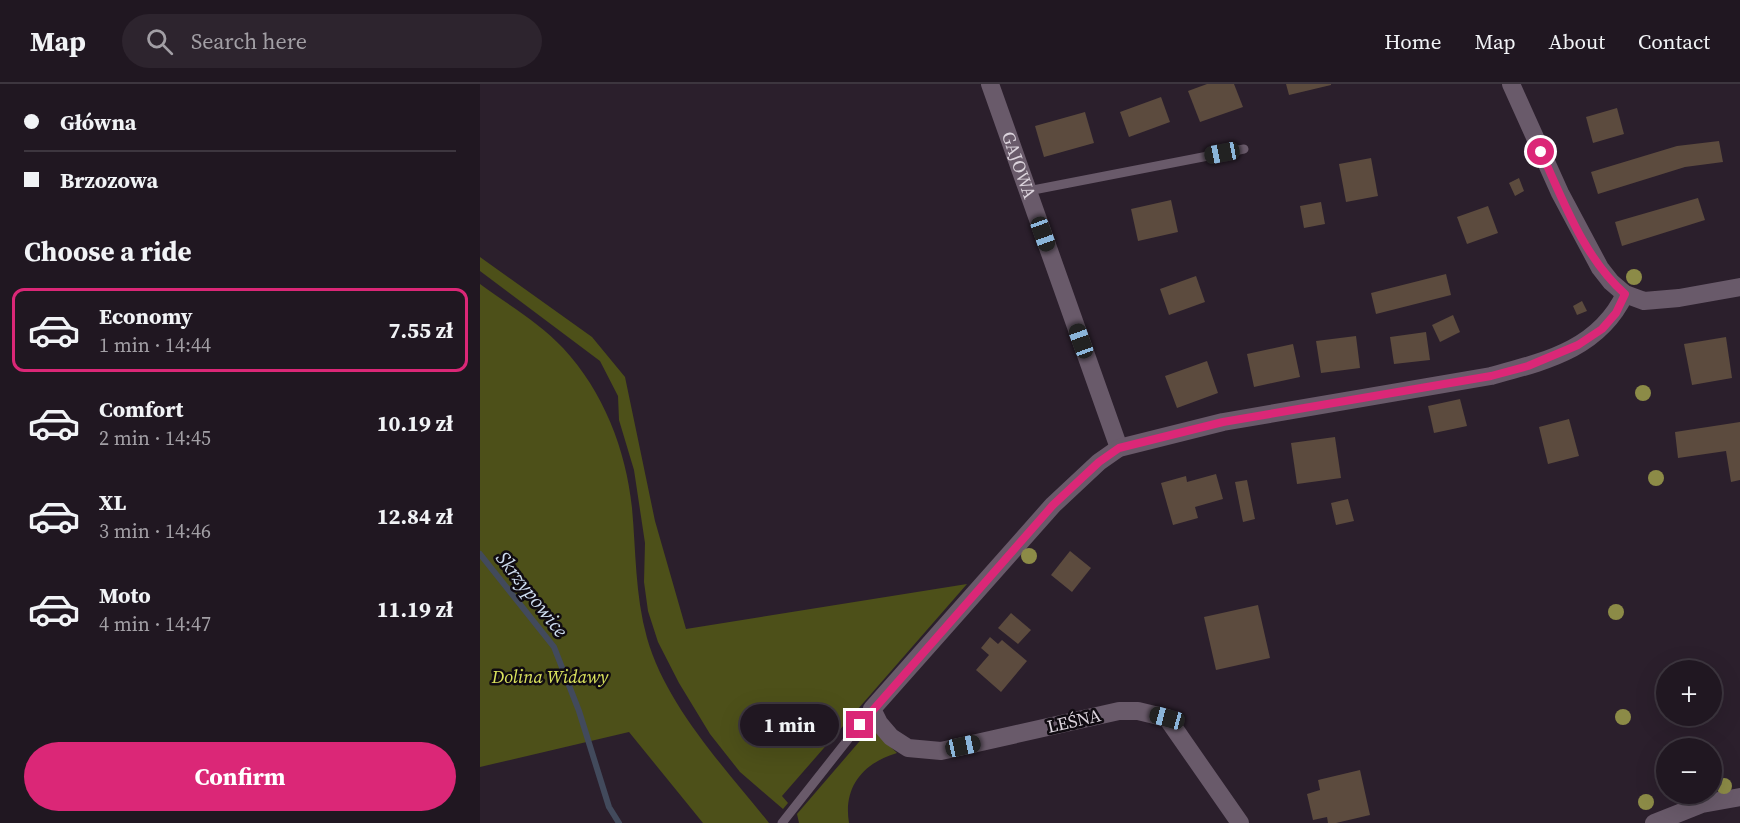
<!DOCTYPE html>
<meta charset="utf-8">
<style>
body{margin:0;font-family:"Source Serif 4",serif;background:#2d242e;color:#f1f3f6;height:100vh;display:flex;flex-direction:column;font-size:22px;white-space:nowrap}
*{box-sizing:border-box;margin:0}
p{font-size:20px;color:#a29fa5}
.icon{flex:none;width:33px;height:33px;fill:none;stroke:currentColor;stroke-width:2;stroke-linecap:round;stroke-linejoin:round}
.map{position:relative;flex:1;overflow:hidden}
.side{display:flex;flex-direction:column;background:#201721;width:480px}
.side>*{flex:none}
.hud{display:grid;align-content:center;height:132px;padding:0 24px;background:#201721}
.fabs{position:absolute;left:1176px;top:576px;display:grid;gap:12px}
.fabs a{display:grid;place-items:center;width:66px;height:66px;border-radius:50%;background:#201721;box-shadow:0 6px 24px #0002,0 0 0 2px #3d363f;font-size:30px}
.end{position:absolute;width:27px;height:27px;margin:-14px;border:8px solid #db2777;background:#fff;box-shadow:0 0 0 3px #fff}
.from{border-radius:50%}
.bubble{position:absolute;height:42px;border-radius:21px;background:#201721;box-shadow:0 6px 24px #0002,0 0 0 2px #3d363f;font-size:20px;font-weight:700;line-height:42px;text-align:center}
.car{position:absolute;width:18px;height:36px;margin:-18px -9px;border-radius:8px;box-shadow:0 0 4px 2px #0007;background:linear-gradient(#222 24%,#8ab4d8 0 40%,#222 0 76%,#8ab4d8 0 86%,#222 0)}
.hud b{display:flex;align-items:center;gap:21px;height:57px;font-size:22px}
.hud b+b{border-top:2px solid #3d363f}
.hud i{width:15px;height:15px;background:#f1f3f6}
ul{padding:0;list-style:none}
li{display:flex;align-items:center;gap:18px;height:84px;margin:0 12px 9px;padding:0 12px;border:3px solid transparent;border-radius:12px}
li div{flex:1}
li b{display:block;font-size:22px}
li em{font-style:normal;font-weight:700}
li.current{border-color:#db2777}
li>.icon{width:54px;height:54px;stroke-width:1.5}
h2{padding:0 24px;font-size:27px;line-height:72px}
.button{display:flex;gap:12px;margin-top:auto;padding:12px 24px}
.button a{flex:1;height:69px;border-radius:36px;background:#db2777;color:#fff;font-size:24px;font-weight:700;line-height:69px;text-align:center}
header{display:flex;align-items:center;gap:36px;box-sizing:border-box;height:84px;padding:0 30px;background:#201721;border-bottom:2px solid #3d363f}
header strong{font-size:28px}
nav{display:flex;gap:33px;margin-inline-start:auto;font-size:21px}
.search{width:420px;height:54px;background:#2d242e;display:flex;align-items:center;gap:15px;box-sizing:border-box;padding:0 21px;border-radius:33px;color:#a29fa5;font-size:22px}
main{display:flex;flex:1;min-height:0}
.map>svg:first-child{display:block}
</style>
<header>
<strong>Map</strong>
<div class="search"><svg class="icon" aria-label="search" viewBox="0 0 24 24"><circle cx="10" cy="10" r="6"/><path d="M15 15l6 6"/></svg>Search here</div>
<nav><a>Home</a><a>Map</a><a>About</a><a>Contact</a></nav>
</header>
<main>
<section class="side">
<div class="hud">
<b><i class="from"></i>Główna</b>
<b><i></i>Brzozowa</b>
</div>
<h2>Choose a ride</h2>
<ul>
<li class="current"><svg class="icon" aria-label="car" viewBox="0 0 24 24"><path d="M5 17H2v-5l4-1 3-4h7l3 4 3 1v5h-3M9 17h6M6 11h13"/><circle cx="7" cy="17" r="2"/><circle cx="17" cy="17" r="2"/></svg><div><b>Economy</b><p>1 min · 14:44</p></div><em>7.55 zł</em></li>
<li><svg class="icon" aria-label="car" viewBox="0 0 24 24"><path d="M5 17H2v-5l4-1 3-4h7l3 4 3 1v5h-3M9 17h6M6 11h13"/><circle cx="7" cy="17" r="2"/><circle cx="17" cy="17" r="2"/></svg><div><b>Comfort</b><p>2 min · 14:45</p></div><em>10.19 zł</em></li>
<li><svg class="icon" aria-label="car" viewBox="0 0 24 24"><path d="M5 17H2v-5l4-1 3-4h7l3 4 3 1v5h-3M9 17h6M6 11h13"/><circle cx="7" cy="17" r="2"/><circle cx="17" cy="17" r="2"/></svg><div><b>XL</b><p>3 min · 14:46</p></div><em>12.84 zł</em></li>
<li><svg class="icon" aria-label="car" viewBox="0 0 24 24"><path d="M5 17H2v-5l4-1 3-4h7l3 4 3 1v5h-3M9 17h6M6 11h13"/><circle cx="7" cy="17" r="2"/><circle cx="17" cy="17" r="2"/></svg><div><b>Moto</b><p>4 min · 14:47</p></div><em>11.19 zł</em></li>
</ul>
<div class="button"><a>Confirm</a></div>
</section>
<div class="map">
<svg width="1260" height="739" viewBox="0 0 1260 739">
<rect width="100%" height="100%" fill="#2b1f2c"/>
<!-- green -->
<g fill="#4d5019">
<path d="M0 173 112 253 145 293 175 437 206 545 487 500 302 712 308 719 303 725 260 688 230 650 199 599 178 558 168 527 164 498 165 459 154 386 139 336 138 312 120 277 0 187Z"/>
<path d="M0 200C27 220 60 239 83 264 123 307 146 365 152 424 156 467 155 511 167 554 186 622 246 685 289 739H223L149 648 0 683Z"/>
<path d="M391 644 417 669C383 679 363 703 369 739H319L317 730Z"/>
</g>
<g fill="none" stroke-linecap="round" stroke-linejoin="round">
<!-- stream -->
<path stroke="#424a5c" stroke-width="6" d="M0 470 74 563 99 627 129 723 139 739"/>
</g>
<!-- building -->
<g fill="#5c4b3e">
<path d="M727 0H754L763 23 720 38 708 7Z"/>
<path d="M806 0H851V1L809 11Z"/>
<path d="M681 13 690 38 649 53 640 28Z"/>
<path d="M1137 24 1144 50 1113 59 1106 33Z"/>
<path d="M605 28 614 59 564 73 555 42Z"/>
<path d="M1239 57 1243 78 1205 83 1118 110 1111 88 1197 62Z"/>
<path d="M891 74 898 112 866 118 859 80Z"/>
<path d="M1039 94 1044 107 1035 112 1029 99Z"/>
<path d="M1218 114 1225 136 1142 162 1135 138Z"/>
<path d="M691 116 698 148 658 157 651 125Z"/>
<path d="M841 118 845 140 824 144 820 122Z"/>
<path d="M1008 122 1018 149 987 160 977 133Z"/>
<path d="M966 190 971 211 896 230 891 209Z"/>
<path d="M716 192 725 218 689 231 680 205Z"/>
<path d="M1102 217 1107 227 1097 231 1093 222Z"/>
<path d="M973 231 980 248 960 258 952 241Z"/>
<path d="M946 248 950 276 914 280 910 253Z"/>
<path d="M876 252 880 284 841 289 836 257Z"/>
<path d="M1246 253 1252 294 1212 301 1204 260Z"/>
<path d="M813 260 820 293 774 303 767 270Z"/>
<path d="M727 277 738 309 697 324 685 292Z"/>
<path d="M980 315 987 342 954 349 948 322Z"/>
<path d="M1089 335 1099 372 1068 380 1059 343Z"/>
<path d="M1260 338V396L1251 398 1246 367 1198 374 1195 348Z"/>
<path d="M855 353 861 394 817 400 811 359Z"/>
<path d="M736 390 743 415 715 423 718 434 693 441 681 399 706 392 707 398Z"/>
<path d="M767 396 775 435 763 438 755 398Z"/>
<path d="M868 415 874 437 856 441 851 419Z"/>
<path d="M590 467 611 484 592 508 571 491Z"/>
<path d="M778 521 790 574 736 586 724 533Z"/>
<path d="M531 529 551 546 538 560 518 544Z"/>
<path d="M510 553 518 560 522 556 547 577 521 608 496 586 509 571 501 564Z"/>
<path d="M880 686 890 731 856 739H848L847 733 833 736 827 710 840 706 838 696Z"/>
</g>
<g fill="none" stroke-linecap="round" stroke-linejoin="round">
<!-- lane -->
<g stroke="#695a6a" stroke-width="9">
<path d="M548 107 764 65"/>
<path d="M302 739 392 625"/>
</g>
<!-- street -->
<g stroke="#695a6a" stroke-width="18">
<path id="s1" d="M510 0 639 364"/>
<path d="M760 739 687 634 658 627H639L461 667 428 664 411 653 399 639 392 625 573 421 619 378 639 364 743 338 1011 292C1066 277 1119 265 1145 210"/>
<path d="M1174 739 1222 720 1260 713"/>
</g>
<!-- secondary -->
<path stroke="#695a6a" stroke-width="18" d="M1031 0 1080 109 1120 184 1131 198 1145 210 1164 217 1199 214 1260 203"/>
</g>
<!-- trees -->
<g fill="#8c8b47">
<circle cx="1154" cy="193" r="8"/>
<circle cx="1163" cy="309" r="8"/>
<circle cx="1176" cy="394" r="8"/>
<circle cx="549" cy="472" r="8"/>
<circle cx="1136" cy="528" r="8"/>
<circle cx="1143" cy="633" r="8"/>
<circle cx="1244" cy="702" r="8"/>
<circle cx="1166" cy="718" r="8"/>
</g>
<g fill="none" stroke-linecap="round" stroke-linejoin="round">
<!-- route -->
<path stroke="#db2777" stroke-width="8" d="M380 641 573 421 619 378 639 364 743 338 1011 292 1048 282 1098 261 1122 245 1136 229 1145 210C1104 174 1083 116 1061 68"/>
</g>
<g text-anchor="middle" stroke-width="5" stroke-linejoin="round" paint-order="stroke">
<!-- street labels -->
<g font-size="18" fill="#dbd3dc" stroke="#100b11">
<text dy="6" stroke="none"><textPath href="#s1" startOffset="86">GAJOWA</textPath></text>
<text transform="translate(594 637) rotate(-13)" y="6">LEŚNA</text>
</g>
<!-- park labels -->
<g font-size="18" font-style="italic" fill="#dbe35d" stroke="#100b11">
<text x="70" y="599">Dolina Widawy</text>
</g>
<!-- water labels -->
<g font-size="20" font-style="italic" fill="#ceddf0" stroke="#100b11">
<text transform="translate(52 510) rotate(52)" y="7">Skrzypowice</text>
</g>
</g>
</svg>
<div class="fabs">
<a>+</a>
<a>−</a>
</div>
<i class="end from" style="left:1061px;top:68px"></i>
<i class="end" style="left:380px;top:641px"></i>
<div class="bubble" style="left:260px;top:620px;width:99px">1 min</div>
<i class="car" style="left:742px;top:69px;rotate:259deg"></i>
<i class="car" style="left:563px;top:150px;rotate:160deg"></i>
<i class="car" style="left:601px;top:257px;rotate:340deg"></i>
<i class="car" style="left:687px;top:634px;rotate:285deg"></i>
<i class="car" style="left:483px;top:662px;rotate:78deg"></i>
</div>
</main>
